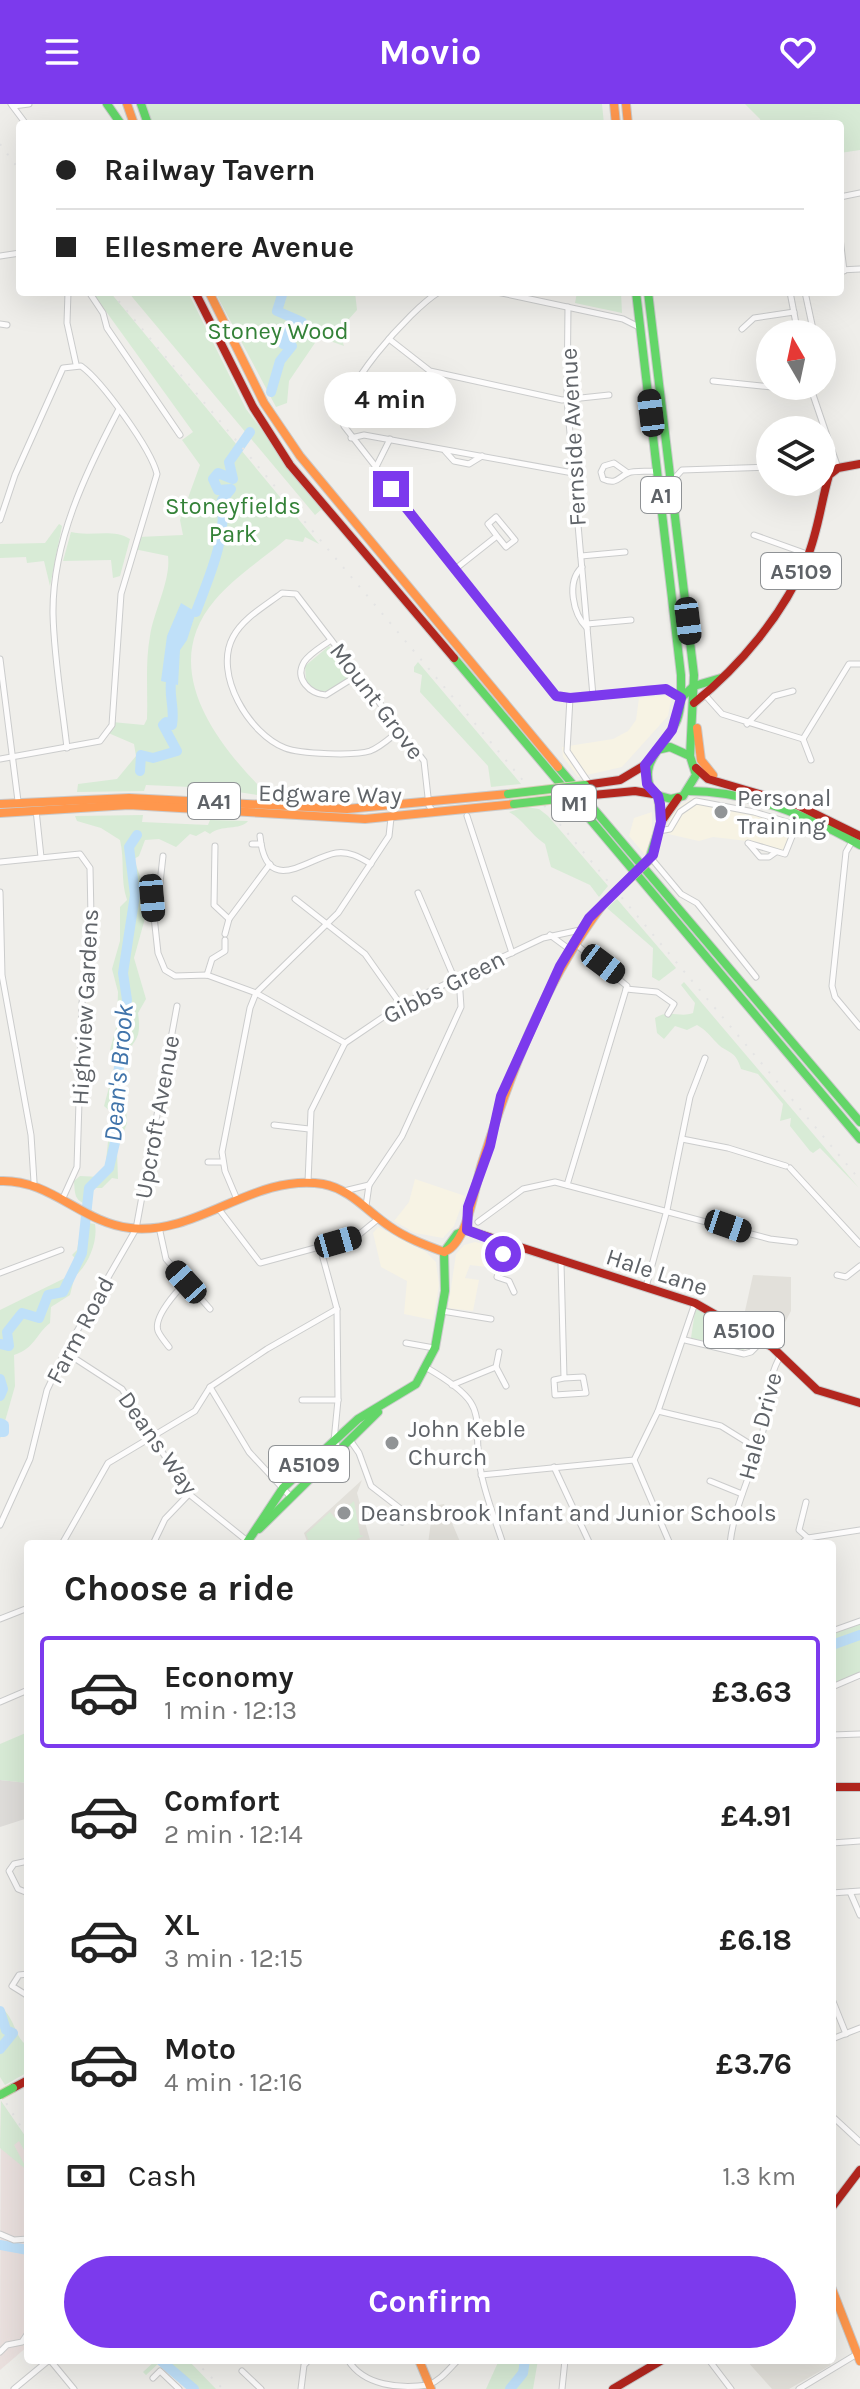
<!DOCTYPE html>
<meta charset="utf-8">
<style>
body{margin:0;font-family:Karla,sans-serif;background:#f6f6f6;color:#222;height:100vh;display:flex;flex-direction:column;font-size:30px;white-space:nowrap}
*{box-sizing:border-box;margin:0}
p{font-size:26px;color:#767676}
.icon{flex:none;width:44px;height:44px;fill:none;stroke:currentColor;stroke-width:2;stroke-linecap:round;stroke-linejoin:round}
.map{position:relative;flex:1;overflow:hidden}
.details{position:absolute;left:24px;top:1436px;width:812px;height:824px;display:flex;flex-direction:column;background:#fff;border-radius:8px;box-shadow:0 8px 32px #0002}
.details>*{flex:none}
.top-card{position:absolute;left:16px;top:16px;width:828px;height:176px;border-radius:8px;box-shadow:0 8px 32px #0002;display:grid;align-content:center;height:176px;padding:0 40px;background:#fff}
.needle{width:52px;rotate:351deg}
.tools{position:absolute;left:756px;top:216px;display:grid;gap:16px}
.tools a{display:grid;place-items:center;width:80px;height:80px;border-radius:50%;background:#fff;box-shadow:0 8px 32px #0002;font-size:40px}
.end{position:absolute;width:36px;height:36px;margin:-18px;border:10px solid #7c3aed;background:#fff;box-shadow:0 0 0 4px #fff}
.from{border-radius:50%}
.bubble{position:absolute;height:56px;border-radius:28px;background:#fff;box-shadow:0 8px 32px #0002;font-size:26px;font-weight:700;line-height:56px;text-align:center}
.car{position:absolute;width:24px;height:48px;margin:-24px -12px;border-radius:10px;box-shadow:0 0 6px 2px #0007;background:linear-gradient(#222 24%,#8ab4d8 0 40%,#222 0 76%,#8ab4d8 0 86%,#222 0)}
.top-card b{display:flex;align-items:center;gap:28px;height:76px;font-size:30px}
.top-card b+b{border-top:2px solid #e0e0e0}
.top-card i{width:20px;height:20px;background:#222}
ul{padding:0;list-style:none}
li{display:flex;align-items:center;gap:24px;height:112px;margin:0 16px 12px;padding:0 24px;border:4px solid transparent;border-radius:8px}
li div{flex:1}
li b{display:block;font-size:30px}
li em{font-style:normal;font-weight:700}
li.active{border-color:#7c3aed}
li>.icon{width:72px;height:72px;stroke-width:1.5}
h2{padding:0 40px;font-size:36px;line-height:96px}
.pay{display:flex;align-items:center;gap:20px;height:88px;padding:0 40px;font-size:30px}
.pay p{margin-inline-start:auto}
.action{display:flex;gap:16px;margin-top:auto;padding:16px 40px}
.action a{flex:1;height:92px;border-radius:48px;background:#7c3aed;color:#fff;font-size:32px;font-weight:700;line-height:92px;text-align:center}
header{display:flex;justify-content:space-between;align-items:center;height:104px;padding:0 40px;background:#7c3aed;color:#fff;font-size:36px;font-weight:700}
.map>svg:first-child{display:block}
</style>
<header><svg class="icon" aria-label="menu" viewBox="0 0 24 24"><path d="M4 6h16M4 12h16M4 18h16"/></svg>Movio<svg class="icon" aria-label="heart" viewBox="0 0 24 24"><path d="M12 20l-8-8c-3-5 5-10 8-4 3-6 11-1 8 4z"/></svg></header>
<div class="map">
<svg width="860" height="2285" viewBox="0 0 860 2285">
<rect width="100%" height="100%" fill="#efeeea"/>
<!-- commercial -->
<g fill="#f7f3e4">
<path d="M672 591 668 612 622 663 578 673 563 653 562 643 613 635 628 627 636 616 639 594Z"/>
<path d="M694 693 796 719 786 748 747 737 713 733 699 737 668 730 669 716 675 705Z"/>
<path d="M652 708V733L645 751 629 732 634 714Z"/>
<path d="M415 1075 465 1092 454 1122 443 1134 415 1129 394 1117 409 1098Z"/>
<path d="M378 1123 426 1148 436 1158 439 1181 433 1216 404 1210 407 1177 381 1163 373 1129Z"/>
<path d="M475 1138 501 1144 495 1164 470 1161 465 1174 479 1176 473 1207 448 1204 456 1150 464 1141Z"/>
</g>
<!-- industrial -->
<path fill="#dfddda" d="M0 1676 28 1679V1714L0 1723Z"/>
<!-- education -->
<g fill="#e2e0da">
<path d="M753 1171 791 1173V1207L775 1237 743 1216Z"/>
<path d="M362 1376 357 1389 371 1440H308L304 1429Z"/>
<path d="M444 1400 458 1433 461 1440H428L433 1402Z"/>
<path d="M746 2256H828L831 2261 789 2285H772Z"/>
</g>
<!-- medical -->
<path fill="#eae0de" d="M1 1997 28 2039V2242L0 2266Z"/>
<!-- green -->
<g fill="#d8ebd6">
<path d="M142 0H602L604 20H149Z"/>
<path d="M745 0H860V46L840 49V20H761L760 15Z"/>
<path d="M92 188H110L319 440 305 433 303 438 286 435C263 455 234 473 215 496 156 565 218 642 270 693L212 684 146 681 144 687 77 688 78 680 117 675 136 652 134 640 106 628 112 618 144 621 147 615C148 588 145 559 150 532 154 506 171 476 168 452L134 445 138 433 183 431 180 416 200 361 182 336 193 328Z"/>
<path d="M128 188H188L246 305 322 405 315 411Z"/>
<path d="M215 188H355L357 206 339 226 344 242 319 233 289 277 287 299 276 303Z"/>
<path d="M577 188H621L622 209 575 199Z"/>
<path d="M59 420 62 422 50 482 44 457 27 459 26 453 0 454V440L45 439Z"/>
<path d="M71 428C91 433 113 424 130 435L120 472 113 474 111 456 63 457Z"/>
<path d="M329 542 351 571 333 586 319 588 306 578 305 562Z"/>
<path d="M418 558 521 680 491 683 488 662 420 588 422 571 414 568V563Z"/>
<path d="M526 703 539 705 548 712 608 782 599 793 590 781 551 763 545 740C530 730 524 716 509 708Z"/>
<path d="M143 711 142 718 208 721 210 716 248 717C240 727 221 720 210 730L205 727 196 732 190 730 176 743 159 735 145 736 139 752 134 755 142 778 152 781V789L134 854 146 895 138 909C142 937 134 935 124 954L116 953 110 946 117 920 118 888 112 865 120 837V803L127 796C120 775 125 757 120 736L101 724 77 717 75 712Z"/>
<path d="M617 795 676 864 659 877 652 873 653 844 607 804Z"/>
<path d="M684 878 859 1084 820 1044 813 1049 810 1047 790 1022 791 1014 780 1017 783 1000 758 970 741 965C735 944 726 950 716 938 709 931 706 926 697 921L687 926 675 922 664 935 657 929 655 914C669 905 680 914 693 909L695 899 681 881Z"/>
<path d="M115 961H123L127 1019 117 1047 118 1075 112 1074 102 1084H95L87 1100C74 1097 75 1089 74 1077L80 1072 100 1073 105 1067 111 1008 104 1002Z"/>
<path d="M82 1118 95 1120C98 1136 89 1160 76 1171L70 1168 81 1160 72 1151 77 1146Z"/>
<path d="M65 1174 74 1175 70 1191 51 1203 50 1219C36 1230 34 1245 14 1251L15 1282 0 1335V1206Z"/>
<path d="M699 1204 755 1238 743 1246 691 1234 695 1207Z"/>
<path d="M354 1397 360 1431 364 1432 357 1435 358 1440H310L306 1430 330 1408 335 1414Z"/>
<path d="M860 1517V1571L832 1583V1527Z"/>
<path d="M28 1628V1679L0 1676V1640Z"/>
<path d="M0 1903C15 1912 14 1934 28 1942V1968L5 1981 0 1973Z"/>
<path d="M1 1997 28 2036V2053L19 2037 14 2041 28 2067 0 2044Z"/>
<path d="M156 2256H188L216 2285H189L160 2258 146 2271 143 2268Z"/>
<path d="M499 2256H538L533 2285H486Z"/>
</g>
<!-- water -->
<path fill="#bfe0f9" d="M181 499 196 508 187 536 180 546 178 581 161 577 167 532Z"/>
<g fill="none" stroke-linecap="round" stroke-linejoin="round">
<!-- river -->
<g stroke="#bfe0f9" stroke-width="10">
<path d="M271 288 280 257 292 242 283 240 285 229 302 218 277 207 283 188"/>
<path d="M196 508C209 473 227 434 222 396L231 385 218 386 213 375 218 369 233 375 229 358 250 328"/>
<path d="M140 667 141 651 153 654 177 647 163 621 166 618 172 621C175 603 169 595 171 578"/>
<path d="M0 1240 9 1242 7 1228 22 1209 39 1214 48 1191 63 1188 82 1149 89 1084 109 1064 116 1034V988L127 896 123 869 135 791 129 743 137 731"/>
<path d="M0 1275 3 1285 0 1292"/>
<path d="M0 1319 4 1321V1328H0"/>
<path d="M832 1541 860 1531"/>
<path d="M0 1907 6 1926 13 1929 0 1945"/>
<path d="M0 2141 28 2146"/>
<path d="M160 2256 194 2285"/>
<path d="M510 2285 523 2269 525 2256"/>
</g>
<!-- street casing -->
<g stroke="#cbcccc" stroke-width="7">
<g id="street">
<path d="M11 0 26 20"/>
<path d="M13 2 29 0"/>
<path d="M840 93 860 89"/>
<path d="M840 134 844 167"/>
<path d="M0 152 20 149"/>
<path d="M840 166 860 165"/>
<path d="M68 188 67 219 76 260"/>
<path d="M89 188 103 209 107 224 180 331"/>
<path d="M439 188C412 204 331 292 344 322L552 589C583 609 654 569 680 593"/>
<path d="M497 188 623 215 639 223"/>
<path d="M790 188 798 230"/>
<path d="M805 188 814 230"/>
<path d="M568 203 567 295 593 592"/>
<path d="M0 220 7 221"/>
<path d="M742 225 754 214 794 208"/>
<path d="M389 235 430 267 562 296 609 291"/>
<path d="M713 277 812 287"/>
<path d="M810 282 838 364"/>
<path d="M351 334 364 331 573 369"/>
<path d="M445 347 454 357 469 360 482 352"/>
<path d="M375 365 390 335"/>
<path d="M628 369 614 359 604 362 601 368 603 375C617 381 617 374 628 369 635 366 649 368 657 367"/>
<path d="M672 377 682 366 770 363"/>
<path d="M0 416 15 371 63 264 81 262C102 277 151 345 157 370L121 490 112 621 100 637 0 655"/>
<path d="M754 431 807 450"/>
<path d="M581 452 625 448"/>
<path d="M582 463C566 478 573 510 587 524"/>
<path d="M454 466 497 432 488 420 496 413 515 436 506 443 497 432"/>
<path d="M587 520 631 516"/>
<path d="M331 536C323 542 310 549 304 558 294 575 310 590 326 591L358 571"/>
<path d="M0 555 18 697"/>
<path d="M705 591 722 610 803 635 849 560H860"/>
<path d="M570 594 567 647 588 678"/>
<path d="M747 620 774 592 793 587"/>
<path d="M400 626C391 633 381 643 370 647 355 652 300 650 285 644 249 630 213 570 233 533 243 514 265 502 282 489L296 490 424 657 429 702 434 708"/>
<path d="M803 635 811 656"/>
<path d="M67 644C62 599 54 554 53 510 52 438 86 368 118 307"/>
<path d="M36 706 41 753"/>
<path d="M467 712 512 849"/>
<path d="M659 727 670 725 680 708 696 697 754 708 797 721"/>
<path d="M260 732C266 795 309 753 336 749 349 747 359 753 371 760"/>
<path d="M853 736 846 748 832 882 835 893 860 923"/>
<path d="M748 739 785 750 797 720"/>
<path d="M252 740H261"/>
<path d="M749 740 760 753H769L776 748"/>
<path d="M215 742 214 801 229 815"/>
<path d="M163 752 160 779 152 794 158 849 165 866 175 872 207 871 256 889 345 939"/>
<path d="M651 754 681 790 697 799 756 873"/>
<path d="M0 758 80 750 90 764 91 813 82 899 77 1063 62 1096"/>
<path d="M0 788 2 871 31 1031 34 1078"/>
<path d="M418 789 455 876"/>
<path d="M295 795 365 850 401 901"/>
<path d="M225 830 229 815 270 760"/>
<path d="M550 831 569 845"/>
<path d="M207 871 212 855 225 847V836"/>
<path d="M626 885 657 888 674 900 668 910"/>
<path d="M274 1021 309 1025"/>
<path d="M682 1035 728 1044 786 1062"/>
<path d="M208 1058H223"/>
<path d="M790 1064 860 1140"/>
<path d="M308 1078 311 1007 345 939 401 901 543 834 580 826"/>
<path d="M567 1081 627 882 573 838"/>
<path d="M344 1087 369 1081"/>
<path d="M236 1093 225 1067 222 1048 250 904 256 889 338 809 389 732 391 714"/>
<path d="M366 1102 369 1081 402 1032 461 903 459 874"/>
<path d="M218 1104 260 1159 356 1133 378 1115"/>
<path d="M478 1118 523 1085 555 1078 770 1135 795 1138"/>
<path d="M159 1123 166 1155 210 1205"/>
<path d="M506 1141 497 1173 509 1177 514 1188"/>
<path d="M320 1143 337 1205 338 1296 334 1337 340 1345"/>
<path d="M561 1159 564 1274 583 1273 586 1289 555 1291 554 1276 564 1274"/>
<path d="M0 1169 61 1146"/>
<path d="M837 1171 846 1173 860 1162"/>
<path d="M646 1183 667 1106 690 993 705 954"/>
<path d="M442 1207 491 1215"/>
<path d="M685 1236 744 1250 751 1248 761 1238"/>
<path d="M406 1239 434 1244"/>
<path d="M169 1243C166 1239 160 1232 158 1227 153 1213 177 1187 186 1178"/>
<path d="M65 1248 122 1285 189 1390 251 1440"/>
<path d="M496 1263 506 1282"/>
<path d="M427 1264C498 1305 468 1312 482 1373 487 1396 496 1418 503 1440"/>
<path d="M452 1281 496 1263 499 1248"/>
<path d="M210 1283 249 1348 289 1391"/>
<path d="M302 1296H338"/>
<path d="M658 1307 721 1322 758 1345"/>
<path d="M350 1336 359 1349 371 1382 406 1409 402 1418 394 1414 398 1405"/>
<path d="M634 1356 670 1440"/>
<path d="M554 1363 590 1440"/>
<path d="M481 1371 634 1356 658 1307 695 1199"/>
<path d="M710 1377 742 1390"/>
<path d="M806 1398 799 1426 808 1434"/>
<path d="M0 1421 30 1355 47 1286 65 1248 136 1125 177 902"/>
<path d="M808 1434 860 1426"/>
<path d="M62 1440 108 1359 195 1307 210 1283 267 1245 337 1205"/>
<path d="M153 1440 165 1415 189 1390"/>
<path d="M730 1440C734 1401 753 1368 762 1331 769 1304 766 1275 781 1251"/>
<path d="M801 1440 808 1434"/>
<path d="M0 1515 28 1504"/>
<path d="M832 1527 860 1517"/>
<path d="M832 1583 860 1571"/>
<path d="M0 1598 28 1586"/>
<path d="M832 1631 860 1630"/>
<path d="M832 1739 860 1737"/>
<path d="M28 1757 14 1760 9 1767 18 1785 28 1789"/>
<path d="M850 1788 860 1811"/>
<path d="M832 1789 860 1787"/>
<path d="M28 1795V1843"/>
<path d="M28 1870 19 1871 12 1882 28 1892"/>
<path d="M832 1895 846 1930"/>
<path d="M832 1935 860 1924"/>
<path d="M832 2012 860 2038"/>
<path d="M0 2130 14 2136 28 2135"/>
<path d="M0 2248 7 2241 22 2238 28 2229"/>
<path d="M50 2256 74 2285"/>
<path d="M348 2256C364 2282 400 2285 428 2281 441 2276 449 2265 458 2256"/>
<path d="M709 2256 731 2285"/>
<path d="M242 2267 261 2285"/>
<path d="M153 2274 160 2267 179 2285"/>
<path d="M14 2285 49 2256"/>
<path d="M301 2285 304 2261 309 2256"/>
<path d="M562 2285 565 2256"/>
<path d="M799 2285 857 2250"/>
</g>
</g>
<!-- fast casing -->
<g stroke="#cacacb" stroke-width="10">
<g id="fast">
<path d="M107 0 121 20"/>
<path d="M141 0 148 20"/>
<path d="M636 188 681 571C681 586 682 602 677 616 665 644 636 657 653 690L671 695 683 692 696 671 690 652 670 643 657 646"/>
<path d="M648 188 694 571 690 652"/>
<path d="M454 554 860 1035"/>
<path d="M681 594 694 582 721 574"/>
<path d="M558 663 860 1018"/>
<path d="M689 687C749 687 809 712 860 741"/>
<path d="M649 756 661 718 658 692"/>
<path d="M259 1425 378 1308"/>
<path d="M246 1440 283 1384 358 1315 416 1280 435 1244 445 1187 444 1148 457 1130 467 1126"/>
</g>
</g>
<!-- slow casing -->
<g stroke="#cacacb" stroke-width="10">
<g id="slow">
<path d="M127 0 134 20"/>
<path d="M614 0 616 20"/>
<path d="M626 0 628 20"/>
<path d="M209 188 264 299 300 352 558 663"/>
<path d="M697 624 701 656 713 671"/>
<path d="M0 700 129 694 347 705 508 690"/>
<path d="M0 709 129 701 365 715 514 700"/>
<path d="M0 1077C51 1075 82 1119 130 1124 198 1132 253 1069 323 1080 350 1085 368 1108 389 1122 406 1134 425 1141 444 1148"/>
<path d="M446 1147C468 1137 474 1084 482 1059 512 965 544 878 604 799"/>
<path d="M832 2185 860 2257"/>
<path d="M419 2256 431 2285"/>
</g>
</g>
<!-- jam casing -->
<g stroke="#cacacb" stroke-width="10">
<g id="jam">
<path d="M195 188 253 303 290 361 454 554"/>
<path d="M694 599C740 562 784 510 807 454 818 428 821 398 829 371L838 364 860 360"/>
<path d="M696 664 708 675 797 701 860 732"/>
<path d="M585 681 620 676 645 661"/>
<path d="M593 691 635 687 653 690"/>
<path d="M661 718 678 694"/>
<path d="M467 1126 695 1199 772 1243 817 1286 860 1299"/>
<path d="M832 1683H860"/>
<path d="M13 1984 28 1976"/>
<path d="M832 2103 860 2066"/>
<path d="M613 2285 662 2256"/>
</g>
</g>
<!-- street -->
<use href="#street" stroke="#fdfcfc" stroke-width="5"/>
<!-- fast -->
<use href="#fast" stroke="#63d668" stroke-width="8"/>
<!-- slow -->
<use href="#slow" stroke="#ff974d" stroke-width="8"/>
<!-- jam -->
<use href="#jam" stroke="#b3261e" stroke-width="8"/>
<!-- rail -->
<g stroke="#e4e4e4" stroke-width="2" stroke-dasharray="2 10" stroke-linecap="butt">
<path d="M0 40 20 67"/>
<path d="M111 188 860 1076"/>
<path d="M0 1989 28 2034"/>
<path d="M194 2256 223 2285"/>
</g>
<!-- fast-bridge casing -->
<g stroke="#d7ceb8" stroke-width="10" stroke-linecap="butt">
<g id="fast-bridge">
<path d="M508 690 585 681"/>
<path d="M514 700 593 691"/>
<path d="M604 799 649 756"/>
<path d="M0 1991 13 1984"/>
</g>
</g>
<!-- fast-bridge -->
<use href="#fast-bridge" stroke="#63d668" stroke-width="8"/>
</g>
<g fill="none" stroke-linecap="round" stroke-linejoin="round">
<!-- route -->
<path stroke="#7c3aed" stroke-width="10" d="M391 385 556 592 570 594 666 585 681 594 672 626 645 661 647 680 658 692 660 700 661 718 653 751 589 814 560 862 501 992 490 1042 468 1103 467 1126 506 1141 503 1150"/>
</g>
<!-- markers -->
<g fill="#919496" stroke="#fff" stroke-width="3">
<circle cx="721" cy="708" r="8"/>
<circle cx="392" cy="1339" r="8"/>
<circle cx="344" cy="1409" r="8"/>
</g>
<g text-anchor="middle" stroke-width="7" stroke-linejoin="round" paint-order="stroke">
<!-- shield labels -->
<g fill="#fff" stroke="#8f9295" stroke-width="2">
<rect x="641" y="373" width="40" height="36" rx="6"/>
<rect x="761" y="449" width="80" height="36" rx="6"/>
<rect x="188" y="679" width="52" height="36" rx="6"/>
<rect x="552" y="681" width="44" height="36" rx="6"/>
<rect x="704" y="1208" width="80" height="36" rx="6"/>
<rect x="269" y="1342" width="80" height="36" rx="6"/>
</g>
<g font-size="22" font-weight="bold" fill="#5f6368">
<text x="661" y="399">A1</text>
<text x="801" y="475">A5109</text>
<text x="214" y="705">A41</text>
<text x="574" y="707">M1</text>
<text x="744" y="1234">A5100</text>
<text x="309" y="1368">A5109</text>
</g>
<!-- park labels -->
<g font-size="24" fill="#348238" stroke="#fff">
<text x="278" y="235">Stoney Wood</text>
<text x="233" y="410">Stoneyfields<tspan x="233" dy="28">Park</tspan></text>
</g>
<!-- street labels -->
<g font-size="24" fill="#5f6368" stroke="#fff">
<text transform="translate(573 333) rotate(-93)" y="8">Fernside Avenue</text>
<text transform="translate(377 597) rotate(53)" y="8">Mount Grove</text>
<text transform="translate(330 690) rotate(1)" y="8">Edgware Way</text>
<text transform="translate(444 883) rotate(-27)" y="8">Gibbs Green</text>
<text transform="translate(85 903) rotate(-87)" y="8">Highview Gardens</text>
<text transform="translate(157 1013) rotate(-80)" y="8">Upcroft Avenue</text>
<text transform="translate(657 1168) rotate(18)" y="8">Hale Lane</text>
<text transform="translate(80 1226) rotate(-62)" y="8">Farm Road</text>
<text transform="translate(760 1322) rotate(-75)" y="8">Hale Drive</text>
<text transform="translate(158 1339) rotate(55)" y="8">Deans Way</text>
</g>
<!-- poi labels -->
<g font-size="24" fill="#5f6368" stroke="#fff" text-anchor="start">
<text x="737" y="702">Personal<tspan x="737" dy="28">Training</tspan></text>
<text x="408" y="1333">John Keble<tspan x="408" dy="28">Church</tspan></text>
<text x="360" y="1417">Deansbrook Infant and Junior Schools</text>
</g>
<!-- water labels -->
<g font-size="26" font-style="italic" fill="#4174aa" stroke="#fff">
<text transform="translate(118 969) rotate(-85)" y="9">Dean's Brook</text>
</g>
</g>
</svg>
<div class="tools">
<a><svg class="needle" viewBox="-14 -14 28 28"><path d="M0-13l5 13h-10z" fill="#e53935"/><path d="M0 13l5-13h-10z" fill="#767676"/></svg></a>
<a><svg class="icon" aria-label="layers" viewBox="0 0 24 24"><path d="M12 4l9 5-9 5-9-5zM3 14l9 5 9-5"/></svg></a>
</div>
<i class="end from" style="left:503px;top:1150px"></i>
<i class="end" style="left:391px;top:385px"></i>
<div class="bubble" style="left:324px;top:268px;width:132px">4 min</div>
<i class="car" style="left:651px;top:309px;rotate:353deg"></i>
<i class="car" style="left:688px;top:517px;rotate:173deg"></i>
<i class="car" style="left:152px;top:794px;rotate:175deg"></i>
<i class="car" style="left:603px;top:860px;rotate:127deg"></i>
<i class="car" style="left:728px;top:1122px;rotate:109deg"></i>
<i class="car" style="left:338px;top:1138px;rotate:74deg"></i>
<i class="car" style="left:186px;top:1178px;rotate:318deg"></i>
<div class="top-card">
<b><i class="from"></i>Railway Tavern</b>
<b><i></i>Ellesmere Avenue</b>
</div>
<section class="details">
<h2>Choose a ride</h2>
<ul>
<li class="active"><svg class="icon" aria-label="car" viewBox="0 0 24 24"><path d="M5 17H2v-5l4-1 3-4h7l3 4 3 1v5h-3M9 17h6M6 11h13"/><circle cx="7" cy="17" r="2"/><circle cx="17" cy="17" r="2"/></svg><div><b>Economy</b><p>1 min · 12:13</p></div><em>£3.63</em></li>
<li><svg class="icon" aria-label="car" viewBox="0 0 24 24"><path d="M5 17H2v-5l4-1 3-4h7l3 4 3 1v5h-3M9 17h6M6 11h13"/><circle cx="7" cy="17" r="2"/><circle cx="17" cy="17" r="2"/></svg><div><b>Comfort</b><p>2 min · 12:14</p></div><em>£4.91</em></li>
<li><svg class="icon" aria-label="car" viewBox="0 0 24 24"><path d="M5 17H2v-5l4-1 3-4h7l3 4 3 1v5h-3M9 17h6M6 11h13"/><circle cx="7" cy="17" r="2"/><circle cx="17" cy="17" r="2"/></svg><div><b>XL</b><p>3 min · 12:15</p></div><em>£6.18</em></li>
<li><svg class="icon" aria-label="car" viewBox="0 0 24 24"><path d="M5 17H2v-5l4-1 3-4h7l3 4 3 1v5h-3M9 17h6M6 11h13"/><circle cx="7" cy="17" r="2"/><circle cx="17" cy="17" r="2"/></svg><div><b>Moto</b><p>4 min · 12:16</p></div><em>£3.76</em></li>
</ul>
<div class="pay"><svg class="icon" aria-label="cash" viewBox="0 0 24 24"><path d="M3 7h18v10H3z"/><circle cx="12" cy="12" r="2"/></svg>Cash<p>1.3 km</p></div>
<div class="action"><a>Confirm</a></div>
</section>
</div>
